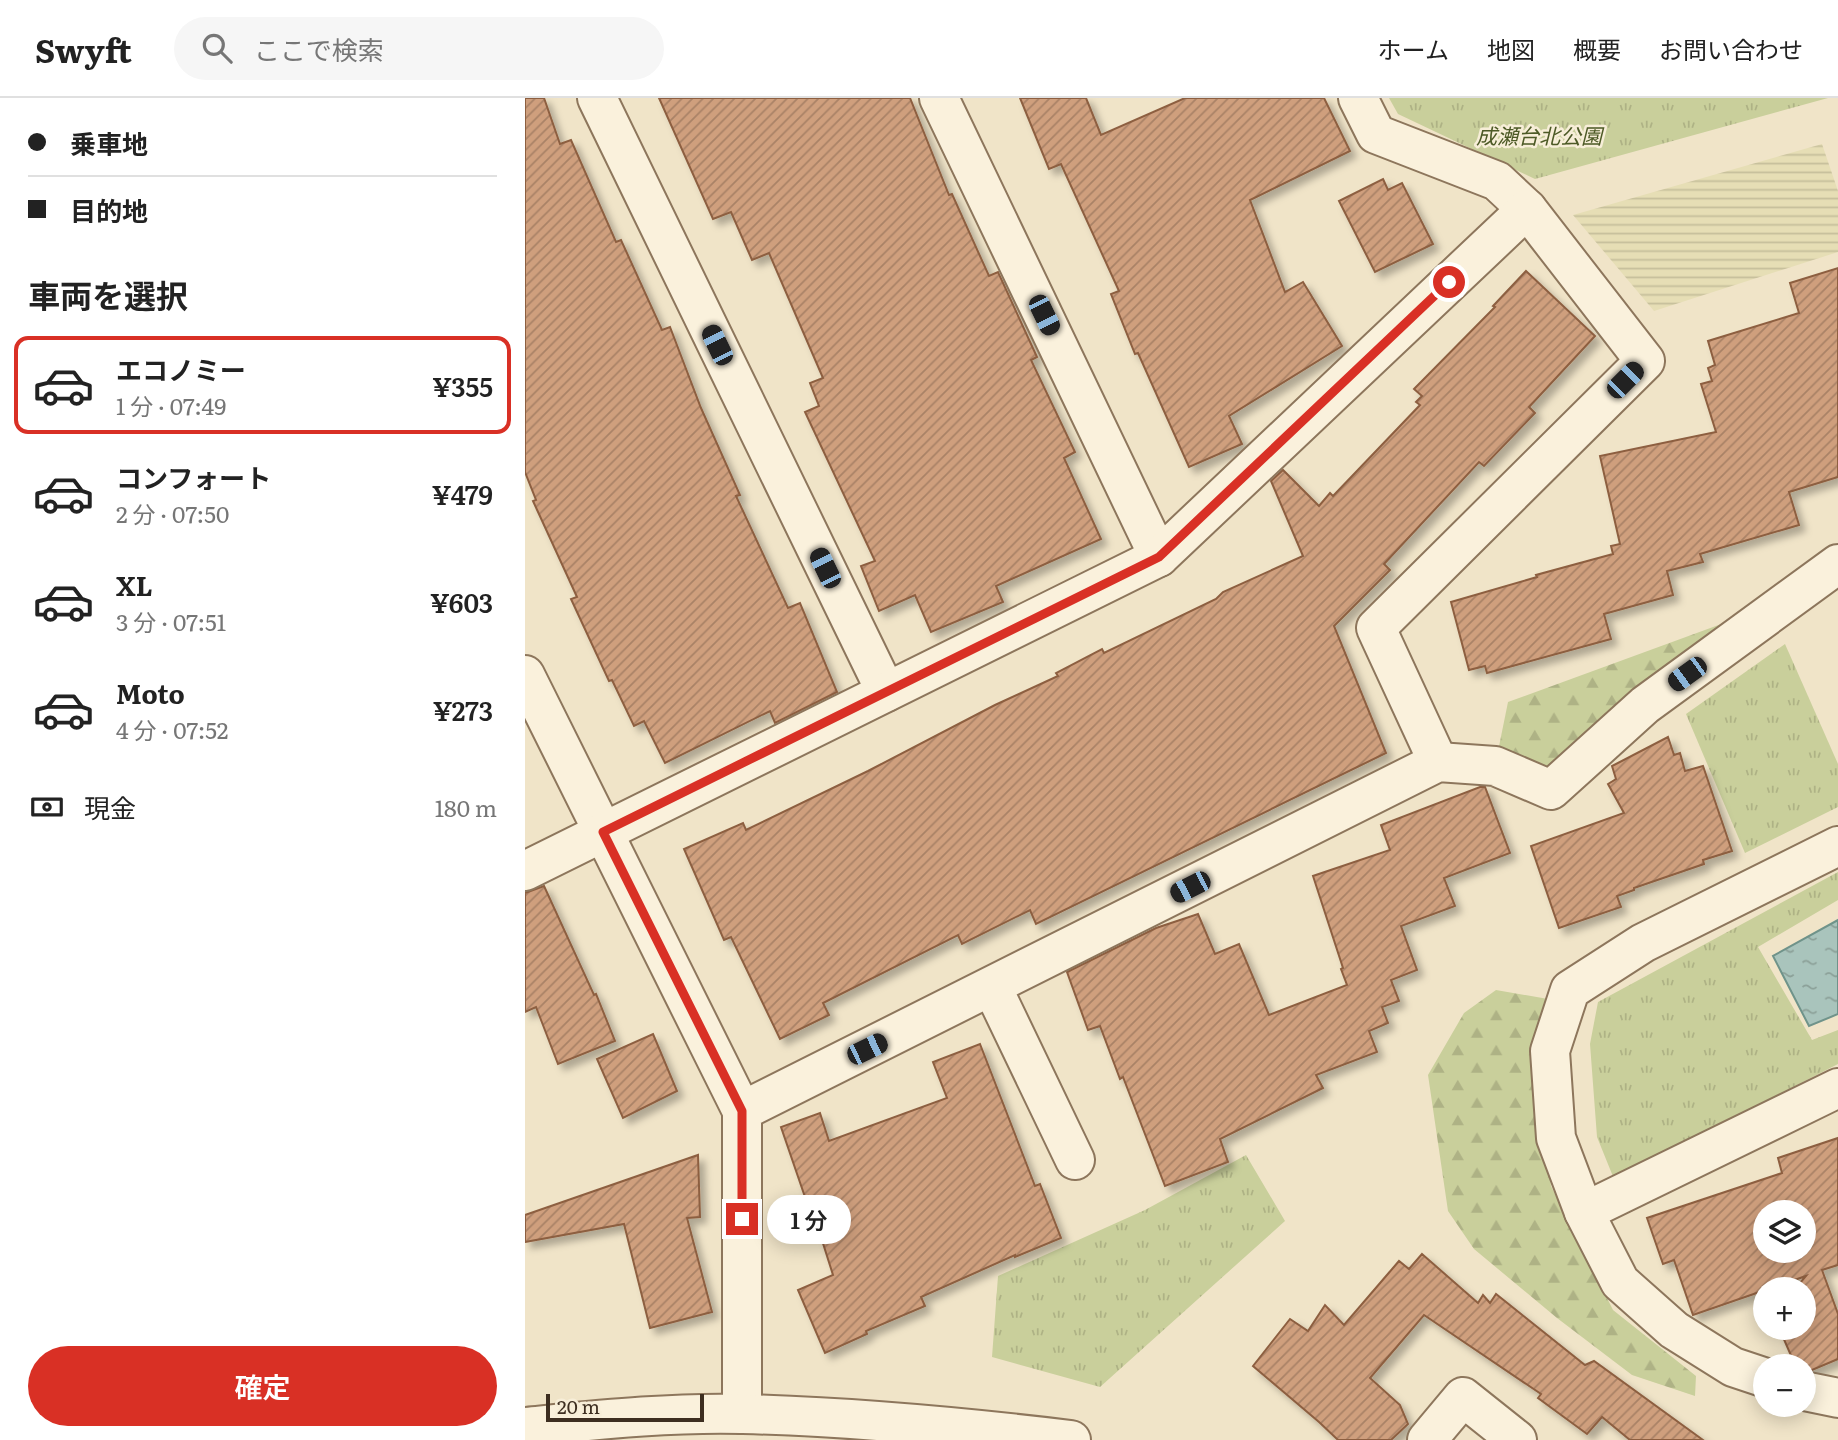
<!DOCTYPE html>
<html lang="ja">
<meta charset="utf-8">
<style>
body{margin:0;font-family:Literata,"Noto Sans JP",serif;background:#f6f6f6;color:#222;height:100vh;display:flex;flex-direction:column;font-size:26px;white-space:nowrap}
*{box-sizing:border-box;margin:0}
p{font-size:23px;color:#767676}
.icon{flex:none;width:38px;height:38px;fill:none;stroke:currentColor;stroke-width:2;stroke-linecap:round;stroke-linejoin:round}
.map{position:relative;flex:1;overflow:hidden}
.drawer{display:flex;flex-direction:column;background:#fff;width:525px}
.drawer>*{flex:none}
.banner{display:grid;align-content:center;height:154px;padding:0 28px;background:#fff}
.tools{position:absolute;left:1228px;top:1102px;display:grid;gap:14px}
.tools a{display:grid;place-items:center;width:63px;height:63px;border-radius:50%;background:#fff;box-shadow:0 4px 18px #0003;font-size:35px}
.scale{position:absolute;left:21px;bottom:18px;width:158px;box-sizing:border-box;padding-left:7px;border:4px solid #3d2e20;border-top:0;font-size:19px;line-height:24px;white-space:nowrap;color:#3d2e20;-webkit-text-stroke:5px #f7eed8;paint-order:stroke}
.end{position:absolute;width:32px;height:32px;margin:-16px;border:9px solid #d93025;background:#fff;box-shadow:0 0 0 4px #fff}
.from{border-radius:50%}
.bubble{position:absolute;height:49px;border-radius:24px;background:#fff;box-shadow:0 4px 18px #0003;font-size:23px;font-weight:600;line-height:49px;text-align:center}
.car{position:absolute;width:21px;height:42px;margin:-21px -10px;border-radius:9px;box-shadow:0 0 5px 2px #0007;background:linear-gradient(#222 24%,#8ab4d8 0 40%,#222 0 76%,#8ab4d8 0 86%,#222 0)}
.banner b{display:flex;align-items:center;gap:24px;height:66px;font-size:26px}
.banner b+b{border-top:2px solid #e0e0e0}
.banner i{width:18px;height:18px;background:#222}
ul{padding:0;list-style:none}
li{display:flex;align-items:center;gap:21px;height:98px;margin:0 14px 10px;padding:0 14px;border:4px solid transparent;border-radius:14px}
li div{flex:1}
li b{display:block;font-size:26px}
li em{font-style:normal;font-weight:600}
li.selected{border-color:#d93025}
li>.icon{width:63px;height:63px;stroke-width:1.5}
h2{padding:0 28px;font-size:32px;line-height:84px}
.pay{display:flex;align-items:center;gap:18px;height:77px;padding:0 28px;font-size:26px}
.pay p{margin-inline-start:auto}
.cta{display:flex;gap:14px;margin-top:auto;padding:14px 28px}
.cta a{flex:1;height:80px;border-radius:42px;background:#d93025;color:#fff;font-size:28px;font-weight:600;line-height:80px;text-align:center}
header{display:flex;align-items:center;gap:42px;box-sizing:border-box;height:98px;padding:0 35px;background:#fff;border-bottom:2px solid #e0e0e0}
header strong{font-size:33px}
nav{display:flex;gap:38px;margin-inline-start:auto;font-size:24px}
.search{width:490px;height:63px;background:#f6f6f6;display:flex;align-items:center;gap:18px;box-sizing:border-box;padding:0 24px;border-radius:38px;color:#767676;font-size:26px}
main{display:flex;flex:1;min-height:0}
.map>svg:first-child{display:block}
</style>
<header>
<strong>Swyft</strong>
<div class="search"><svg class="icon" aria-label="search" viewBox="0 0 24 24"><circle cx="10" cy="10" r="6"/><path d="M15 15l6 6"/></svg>ここで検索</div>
<nav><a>ホーム</a><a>地図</a><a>概要</a><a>お問い合わせ</a></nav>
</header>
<main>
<section class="drawer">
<div class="banner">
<b><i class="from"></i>乗車地</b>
<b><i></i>目的地</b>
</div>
<h2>車両を選択</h2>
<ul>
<li class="selected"><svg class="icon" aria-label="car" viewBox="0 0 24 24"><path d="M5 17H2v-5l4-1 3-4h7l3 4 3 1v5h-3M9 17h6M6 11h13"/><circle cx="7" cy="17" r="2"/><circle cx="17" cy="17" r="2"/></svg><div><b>エコノミー</b><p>1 分 · 07:49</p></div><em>¥355</em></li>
<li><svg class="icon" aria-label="car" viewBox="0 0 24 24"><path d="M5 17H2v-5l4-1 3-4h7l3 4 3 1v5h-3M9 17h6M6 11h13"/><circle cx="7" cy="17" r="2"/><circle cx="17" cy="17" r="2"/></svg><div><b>コンフォート</b><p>2 分 · 07:50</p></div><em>¥479</em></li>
<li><svg class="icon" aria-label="car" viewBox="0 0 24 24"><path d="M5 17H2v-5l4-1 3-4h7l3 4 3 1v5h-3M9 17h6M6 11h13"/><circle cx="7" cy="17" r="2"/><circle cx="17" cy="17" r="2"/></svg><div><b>XL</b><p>3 分 · 07:51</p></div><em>¥603</em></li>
<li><svg class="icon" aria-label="car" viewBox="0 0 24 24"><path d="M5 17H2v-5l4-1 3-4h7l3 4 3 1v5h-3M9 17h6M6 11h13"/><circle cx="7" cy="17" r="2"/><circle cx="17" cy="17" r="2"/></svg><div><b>Moto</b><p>4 分 · 07:52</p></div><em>¥273</em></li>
</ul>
<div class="pay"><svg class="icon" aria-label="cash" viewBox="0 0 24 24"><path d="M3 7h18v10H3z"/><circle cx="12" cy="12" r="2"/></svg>現金<p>180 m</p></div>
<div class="cta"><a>確定</a></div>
</section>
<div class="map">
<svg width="1313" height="1342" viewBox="0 0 1313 1342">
<defs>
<pattern id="farmland-rules" width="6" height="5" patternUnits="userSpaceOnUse" patternTransform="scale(1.75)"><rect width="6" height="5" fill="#e6deb5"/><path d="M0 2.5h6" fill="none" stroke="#c6bf9b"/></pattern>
<pattern id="grass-tufts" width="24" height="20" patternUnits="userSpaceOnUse" patternTransform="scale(1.75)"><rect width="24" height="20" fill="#c9cf9b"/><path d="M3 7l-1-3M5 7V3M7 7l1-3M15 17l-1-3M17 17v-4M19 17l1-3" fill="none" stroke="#aeb285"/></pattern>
<pattern id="forest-firs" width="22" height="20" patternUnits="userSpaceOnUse" patternTransform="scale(1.75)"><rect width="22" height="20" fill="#c9cf9b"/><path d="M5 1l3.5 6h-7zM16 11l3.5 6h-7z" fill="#aeb285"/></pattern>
<pattern id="water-ripples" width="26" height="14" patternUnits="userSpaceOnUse" patternTransform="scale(1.75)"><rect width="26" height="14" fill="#a9c4bc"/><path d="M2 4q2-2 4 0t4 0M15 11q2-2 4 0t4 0" fill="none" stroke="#8ba098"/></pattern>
<pattern id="building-hatch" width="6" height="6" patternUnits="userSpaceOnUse" patternTransform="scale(1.75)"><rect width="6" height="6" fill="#cf9f7d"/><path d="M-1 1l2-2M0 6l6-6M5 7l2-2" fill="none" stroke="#a98266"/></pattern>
<filter id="shadow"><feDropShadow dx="6" dy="6" stdDeviation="3.5" flood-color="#0004"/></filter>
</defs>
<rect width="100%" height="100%" fill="#f0e4c8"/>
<!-- farmland -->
<path fill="url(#farmland-rules)" d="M1297 46 1313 93V154L1129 213 1048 117Z"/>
<!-- grass -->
<g fill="url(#grass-tufts)">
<path d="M864 0H1303L1010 81 873 16Z"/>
<path d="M1260 546 1313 666V709L1220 755 1161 616Z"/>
<path d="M1313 774V802L1233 849 1287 942 1313 932V966L1089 1081 1072 1039 1065 946 1073 904Z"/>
<path d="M721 1057 760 1123 575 1289 467 1259 473 1178 620 1112Z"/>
</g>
<!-- forest -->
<g fill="url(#forest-firs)">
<path d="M1267 500 1026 692 970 668 983 604Z"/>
<path d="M971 892 1023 901 1010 968 1026 1088 1088 1212 1171 1278 1170 1298 1107 1277 1032 1220 949 1151 923 1113 903 977 939 915Z"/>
</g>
<!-- water -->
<path fill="url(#water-ripples)" stroke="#6f938a" stroke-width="2" d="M1313 822V916L1284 928 1248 858Z"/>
<!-- building -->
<g fill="url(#building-hatch)" stroke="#8d5f41" stroke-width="2" fill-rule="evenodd" filter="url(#shadow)">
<path d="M0 0H19L35 46 46 42 91 144 96 142 137 232 145 229 176 310 215 397 211 398 263 510 275 505 312 594 250 625 245 613 140 665 119 623 109 628 87 582 84 583 46 501 52 499 8 403 11 402 0 374Z"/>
<path d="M134 0H385L424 97 427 96 464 178 473 174 512 259 506 262 550 354 539 360 576 441 471 488 478 504 406 534 390 497 354 513 336 468 350 463 280 314 294 308 285 285 298 280 244 155 227 162 206 114 188 121Z"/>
<path d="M495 0H561L576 37 660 0H799L825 53 725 102 760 194 778 184 817 248 704 318 717 346 664 369 613 255 610 256 586 196 594 193 536 66 524 71Z"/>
<path d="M858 81 863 92 877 85 908 146 850 174 814 103Z"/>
<path d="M1313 170V379L1264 394 1274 427 1175 456 1178 464 1142 473 1148 497 1079 516 1086 541 962 575 960 568 944 572 926 504 1012 479 1011 477 1088 456 1086 448 1095 446 1075 358 1191 334 1176 286 1187 283 1183 270 1190 267 1183 243 1274 215 1265 185Z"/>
<path d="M1001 173 1070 238 1004 309 1010 315 959 368 954 364 859 466 865 472 809 528 861 655 511 826 505 812 437 846 433 837 298 905 304 917 255 941 206 839 199 842 159 751 218 725 221 732 343 673 470 607 533 578 531 575 577 551 579 555 691 501 698 494 778 458 746 383 758 372 794 408 805 395 808 398 895 307 891 304 897 298 889 291 970 209 968 208Z"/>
<path d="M1143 639 1149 657 1155 655 1160 673 1178 668 1207 753 1178 762 1179 766 1109 790V792L1092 798 1096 809 1034 830 1006 748 1099 715 1083 686 1091 681 1087 668Z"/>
<path d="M955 689H960L985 755 919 780 930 808 876 828 892 872 866 882 874 903 857 909 863 925 844 933 852 954 791 977 798 990 695 1041 703 1064 640 1088 598 979 595 981 575 928 563 932 542 874 631 830 673 816 690 856 714 846 744 917 822 887 816 871 818 870 788 778 865 752 856 727Z"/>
<path d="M19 788 69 897 71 896 90 943 33 966 11 909 0 914V795Z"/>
<path d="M128 936 152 993 98 1020 72 961Z"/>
<path d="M455 946 510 1088 515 1086 536 1140 490 1159V1157L396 1199 400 1208 341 1233 342 1236 300 1255 273 1192 308 1177 283 1098 280 1099 256 1029 295 1015 304 1043 422 1000 408 964Z"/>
<path d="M1313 1040V1167L1297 1172 1313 1216V1261L1287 1272H1279V1269H1271L1254 1230H1279V1192H1269L1281 1178 1168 1217 1149 1162 1138 1166 1122 1120 1257 1075 1253 1060ZM1241 1115H1279V1153H1241Z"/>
<path d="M173 1057 175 1119 162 1120 187 1214 125 1230 99 1126 0 1144V1117Z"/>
<path d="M897 1156 953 1205 958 1197 965 1205 971 1196 1060 1267 1069 1263 1178 1342H1105L1077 1319 1062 1336 1013 1300 1016 1296 899 1217 845 1280 875 1307 883 1326 866 1342H813L794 1324 728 1268 765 1221 783 1233 800 1207 819 1227 874 1163 884 1171Z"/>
</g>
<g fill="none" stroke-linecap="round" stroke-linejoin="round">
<!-- minor casing -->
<g stroke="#8d765c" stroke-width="42">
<g id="minor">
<path d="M72 0 361 594"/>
<path d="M414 0 634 459"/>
<path d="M833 0 851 36 972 83 1002 111 1120 263 851 530 913 664"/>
<path d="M0 577 217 1013"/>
<path d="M0 773 634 459 1002 111"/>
<path d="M467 889 550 1062"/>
<path d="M1059 1114 1313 990"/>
<path d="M1241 1280 1208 1269 1149 1232 1095 1184 1059 1114 1031 1040 1025 953 1045 892 1118 845 1313 748"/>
<path d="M1279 1293 1313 1300"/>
<path d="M217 1316V1013L913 664 970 668 1026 692 1120 607 1313 466"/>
<path d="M902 1342 938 1299 992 1342"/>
</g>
</g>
<!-- tertiary casing -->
<g stroke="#8d765c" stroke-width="42">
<path id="tertiary" d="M0 1329C72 1322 146 1314 218 1316 327 1319 437 1329 546 1342"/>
</g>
<!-- minor -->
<use href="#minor" stroke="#faf1dc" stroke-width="38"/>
<!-- tertiary -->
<use href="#tertiary" stroke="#faf1dc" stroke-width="38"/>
</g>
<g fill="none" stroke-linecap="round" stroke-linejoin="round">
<!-- route -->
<path stroke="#d93025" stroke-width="9" d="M217 1121V1013L78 734 634 459 924 184"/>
</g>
<g text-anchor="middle" stroke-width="5" stroke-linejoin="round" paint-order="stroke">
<!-- park labels -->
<g font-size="21" font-style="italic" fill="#4d5a26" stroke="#f7eed8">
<text x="1014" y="46">成瀬台北公園</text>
</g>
</g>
</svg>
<div class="tools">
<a><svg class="icon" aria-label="layers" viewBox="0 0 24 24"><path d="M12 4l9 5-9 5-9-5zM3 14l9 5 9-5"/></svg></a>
<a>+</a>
<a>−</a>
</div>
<div class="scale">20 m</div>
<i class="end from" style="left:924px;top:184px"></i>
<i class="end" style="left:217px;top:1121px"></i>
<div class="bubble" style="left:242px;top:1097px;width:84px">1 分</div>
<i class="car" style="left:519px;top:217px;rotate:154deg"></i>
<i class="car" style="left:192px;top:247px;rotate:334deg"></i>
<i class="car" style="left:1100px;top:282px;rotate:45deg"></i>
<i class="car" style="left:300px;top:470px;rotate:334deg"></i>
<i class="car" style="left:1162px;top:576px;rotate:234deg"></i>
<i class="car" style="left:665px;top:789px;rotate:243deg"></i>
<i class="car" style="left:342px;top:951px;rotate:64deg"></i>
</div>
</main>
